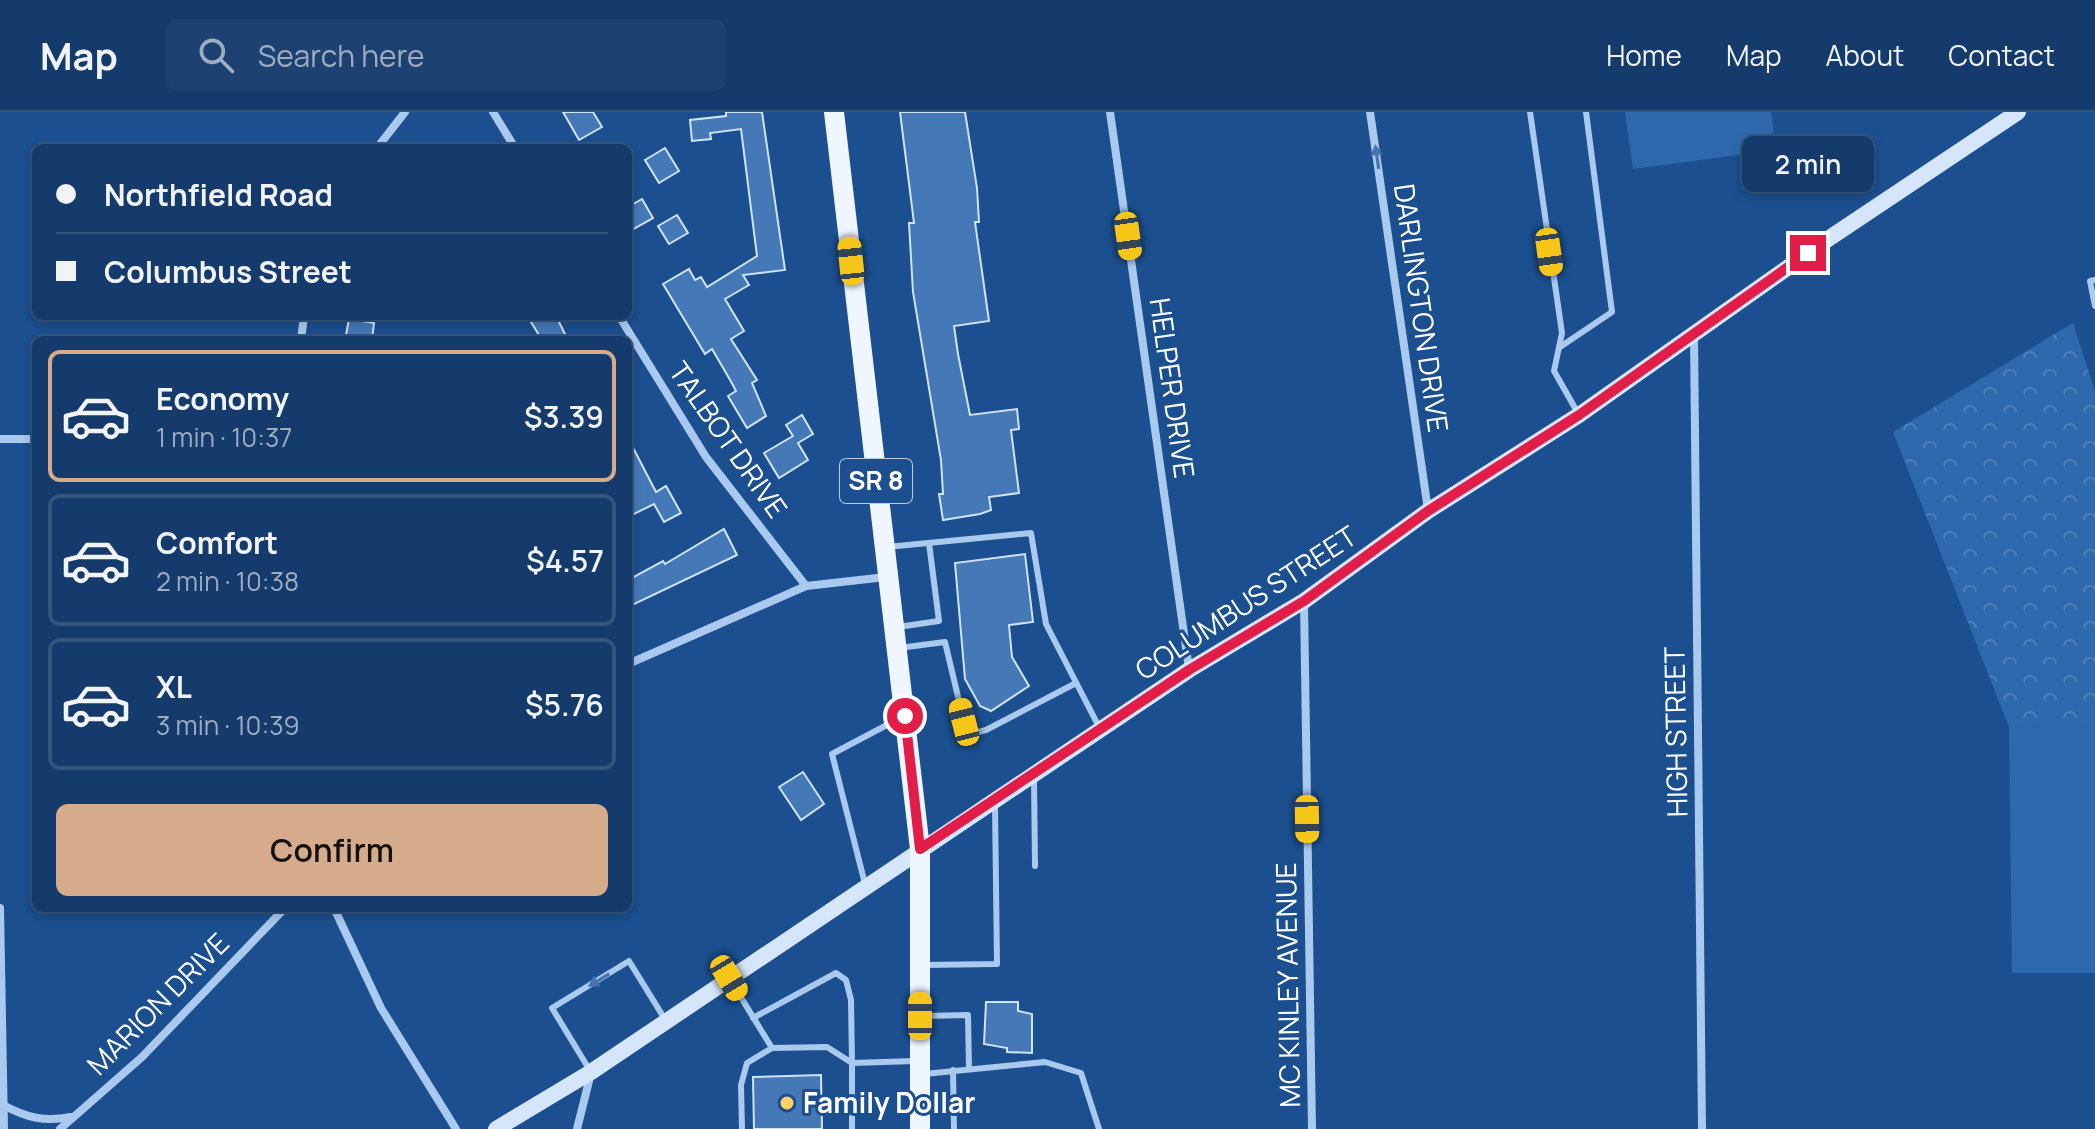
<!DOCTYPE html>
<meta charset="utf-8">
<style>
body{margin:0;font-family:Manrope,sans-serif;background:#1d4271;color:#f1f3f6;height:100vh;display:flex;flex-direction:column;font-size:30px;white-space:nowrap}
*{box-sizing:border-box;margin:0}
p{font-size:26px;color:#9dadc1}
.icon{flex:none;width:44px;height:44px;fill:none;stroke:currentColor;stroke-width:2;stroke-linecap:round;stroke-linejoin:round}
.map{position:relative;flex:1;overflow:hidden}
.drawer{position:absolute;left:32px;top:224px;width:600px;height:576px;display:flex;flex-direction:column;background:#143b6b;border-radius:12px;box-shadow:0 4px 12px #0003,0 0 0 2px #33557e}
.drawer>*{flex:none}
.hud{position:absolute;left:32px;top:32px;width:600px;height:176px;border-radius:12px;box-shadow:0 4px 12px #0003,0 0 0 2px #33557e;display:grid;align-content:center;height:176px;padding:0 24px;background:#143b6b}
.end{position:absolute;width:36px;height:36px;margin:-18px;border:10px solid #e11d48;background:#fff;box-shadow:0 0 0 4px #fff}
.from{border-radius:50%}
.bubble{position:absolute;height:56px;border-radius:12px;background:#143b6b;box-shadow:0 4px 12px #0003,0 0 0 2px #33557e;font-size:26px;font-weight:600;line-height:56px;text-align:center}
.car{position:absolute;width:24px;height:48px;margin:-24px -12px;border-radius:10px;box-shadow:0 0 6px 2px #0007;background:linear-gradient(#f5c518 24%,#345 0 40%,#f5c518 0 76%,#345 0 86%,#f5c518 0)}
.hud b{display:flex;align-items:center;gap:28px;height:76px;font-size:30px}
.hud b+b{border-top:2px solid #33557e}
.hud i{width:20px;height:20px;background:#f1f3f6}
ul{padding:14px 0 0;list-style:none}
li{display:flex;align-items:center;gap:24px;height:132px;margin:0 16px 12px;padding:0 8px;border:4px solid #33557e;border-radius:12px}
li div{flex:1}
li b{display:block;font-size:30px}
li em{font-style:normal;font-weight:600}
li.on{border-color:#d6ab8b}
li>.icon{width:72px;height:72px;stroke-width:1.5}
.primary-button{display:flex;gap:16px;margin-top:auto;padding:16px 24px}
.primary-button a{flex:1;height:92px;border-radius:12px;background:#d6ab8b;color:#111;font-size:32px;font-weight:600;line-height:92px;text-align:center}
header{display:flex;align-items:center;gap:48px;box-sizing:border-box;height:112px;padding:0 40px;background:#143b6b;border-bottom:2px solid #33557e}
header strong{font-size:38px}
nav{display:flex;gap:44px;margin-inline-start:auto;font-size:28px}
.search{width:560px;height:72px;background:#1d4271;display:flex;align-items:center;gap:20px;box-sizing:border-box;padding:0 28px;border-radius:12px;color:#9dadc1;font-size:30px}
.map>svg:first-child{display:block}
</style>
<header>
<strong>Map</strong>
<div class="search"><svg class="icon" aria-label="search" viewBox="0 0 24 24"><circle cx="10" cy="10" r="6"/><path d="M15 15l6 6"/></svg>Search here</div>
<nav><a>Home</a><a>Map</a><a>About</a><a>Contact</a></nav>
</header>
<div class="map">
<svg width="2095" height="1017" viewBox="0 0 2095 1017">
<defs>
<pattern id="forest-crowns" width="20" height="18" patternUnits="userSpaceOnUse" patternTransform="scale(2)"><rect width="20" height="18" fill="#2e69ad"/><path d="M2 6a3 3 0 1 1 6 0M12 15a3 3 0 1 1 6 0" fill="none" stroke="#4d80b9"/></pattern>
</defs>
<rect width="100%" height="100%" fill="#1b4f8f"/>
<!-- green -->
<g fill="#2e69ad">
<path d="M1625 0H1771L1776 38 1633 57Z"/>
<path d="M2095 614V861H2012L2009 615Z"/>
</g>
<!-- forest -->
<path fill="url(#forest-crowns)" d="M2073 211 2095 279V614L2009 615 1893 320Z"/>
<!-- building -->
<g fill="#4478b7" stroke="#cfe3fa" stroke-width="2">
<path d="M563 0H593L602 15 579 28Z"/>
<path d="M726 0H762L785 158 743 163 749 173 725 187 744 219 731 227 757 268 752 271 766 304 747 316 728 284 736 279 729 266 712 237 705 242 663 172 689 157 695 168 701 165 707 175 757 144 741 17 710 21 711 27 692 29 690 8 726 4Z"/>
<path d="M900 0H965L977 76 979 110H975L989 209 954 214 958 242 970 303 1017 297 1019 317 1011 318 1019 381 989 385 991 398 980 402 943 408 939 382H943L941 348 913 180 909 111H914Z"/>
<path d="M665 36 679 59 659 71 645 48Z"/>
<path d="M642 87 653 106 628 120V95Z"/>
<path d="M677 103 688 121 669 132 658 114Z"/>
<path d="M541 204H556L568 228H542L531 210Z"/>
<path d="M349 207 374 211 372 228H345Z"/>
<path d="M802 303 813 322 798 331 808 348 779 366 764 341 793 324 786 313Z"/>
<path d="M628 326 656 380 666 374 681 401 664 410 654 392 628 405Z"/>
<path d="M724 417 737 443 628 495V468L663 449 665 452Z"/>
<path d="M1025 442 1033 510 1009 513 1012 545 1029 574 991 599 980 594 965 567 955 451Z"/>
<path d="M803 660 824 692 801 708 779 675Z"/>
<path d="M986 890H1018V899L1032 902V941L1007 940V936L984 932Z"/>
<path d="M821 963 822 1017H754L753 965Z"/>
</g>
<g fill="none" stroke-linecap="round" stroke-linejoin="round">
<!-- lane -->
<g stroke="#a9c9ee" stroke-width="6">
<path d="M1530 0 1562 221 1554 259 1579 303"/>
<path d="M2095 168 2090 169 2095 194"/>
<path d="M1560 235 1612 200 1586 0"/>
<path d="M887 435 1031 421 1046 512 1099 615"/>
<path d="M898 515 939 509 929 431"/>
<path d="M899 536 945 530 964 610 974 621 986 618 1076 571"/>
<path d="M1034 666 1035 754"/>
<path d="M865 772 832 642 902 605"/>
<path d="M924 853 997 852 995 693"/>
<path d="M731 869 772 936 827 935 852 951"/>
<path d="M924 904 968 903 969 956"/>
<path d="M753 906 836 861 846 868 851 888 852 951"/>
<path d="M589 957 552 896 629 849 666 909"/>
<path d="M953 958 954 1017"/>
<path d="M924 962 1045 950 1081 961 1099 1017"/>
<path d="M742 1017 741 973 747 951 772 936"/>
<path d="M852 1017V951L915 949"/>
</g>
<!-- street -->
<g stroke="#a9c9ee" stroke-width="8">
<path d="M493 0 515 36"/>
<path d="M1110 0 1189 557"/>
<path d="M1370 0 1428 398"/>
<path d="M377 36 405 0"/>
<path d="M619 204 706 345 806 474"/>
<path d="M1694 222 1702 1017"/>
<path d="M301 228 304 204"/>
<path d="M0 327H36"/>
<path d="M1304 490 1312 1017"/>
<path d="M628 552 806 474 886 465"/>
<path d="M0 796 4 1017"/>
<path d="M334 796 381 896 456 1017"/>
<path d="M3 993C27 1006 45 1010 71 1005"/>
<path d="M60 1017 142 945 285 796"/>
<path d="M577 1017 591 961"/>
</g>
<!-- secondary -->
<path stroke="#d6e6fa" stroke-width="16" d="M496 1017 591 960 1189 558 1304 489 1428 399 1579 303 1831 125 2018 0"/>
<!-- primary -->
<path stroke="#f0f6ff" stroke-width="20" d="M834 0 920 737V1017"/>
</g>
<!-- one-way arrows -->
<defs><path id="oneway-solid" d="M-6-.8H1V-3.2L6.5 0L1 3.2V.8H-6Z" transform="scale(2)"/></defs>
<g fill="#4674ac">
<use href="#oneway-solid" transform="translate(1377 45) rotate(-98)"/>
<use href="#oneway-solid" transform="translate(599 868) rotate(149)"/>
</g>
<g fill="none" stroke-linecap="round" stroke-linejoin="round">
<!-- route -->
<path stroke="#e11d48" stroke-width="10" d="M905 604 920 737 1189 558 1304 489 1428 399 1579 303 1808 141"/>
</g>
<!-- markers -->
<circle fill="#ffd166" stroke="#1b4f8f" stroke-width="3" cx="787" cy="991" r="8"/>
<g text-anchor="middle" stroke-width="6" stroke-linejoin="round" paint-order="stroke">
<!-- shield labels -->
<rect fill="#1b4f8f" stroke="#bbcadd" stroke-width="2" x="840" y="347" width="72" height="44" rx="6"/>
<g font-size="26" font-weight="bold" fill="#fff">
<text x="876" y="378">SR 8</text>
</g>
<!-- street labels -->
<g font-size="28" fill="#fff" stroke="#1b4f8f">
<text transform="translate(1421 196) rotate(82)" y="10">DARLINGTON DRIVE</text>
<text transform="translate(1172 276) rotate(82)" y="10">HELPER DRIVE</text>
<text transform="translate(728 328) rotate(55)" y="10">TALBOT DRIVE</text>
<text transform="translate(1246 491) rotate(-33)" y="10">COLUMBUS STREET</text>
<text transform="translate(1676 620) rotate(-91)" y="10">HIGH STREET</text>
<text transform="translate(1288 873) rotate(-91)" y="10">MC KINLEY AVENUE</text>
<text transform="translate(158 892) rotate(-45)" y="10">MARION DRIVE</text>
</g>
<!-- poi labels -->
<g font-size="28" font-weight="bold" fill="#fff" stroke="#1b4f8f" text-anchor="start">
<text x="803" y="1001">Family Dollar</text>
</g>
</g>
</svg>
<i class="end from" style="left:905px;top:604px"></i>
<i class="end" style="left:1808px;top:141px"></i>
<div class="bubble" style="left:1742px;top:24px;width:132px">2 min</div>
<i class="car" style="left:1128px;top:124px;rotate:172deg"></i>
<i class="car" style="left:1549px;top:140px;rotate:172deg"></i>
<i class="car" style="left:851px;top:149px;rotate:354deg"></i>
<i class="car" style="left:964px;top:610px;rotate:346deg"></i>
<i class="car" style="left:1307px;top:707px;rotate:179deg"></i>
<i class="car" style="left:729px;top:866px;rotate:149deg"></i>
<i class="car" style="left:920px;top:904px;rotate:0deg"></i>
<div class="hud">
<b><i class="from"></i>Northfield Road</b>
<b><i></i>Columbus Street</b>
</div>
<section class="drawer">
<ul>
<li class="on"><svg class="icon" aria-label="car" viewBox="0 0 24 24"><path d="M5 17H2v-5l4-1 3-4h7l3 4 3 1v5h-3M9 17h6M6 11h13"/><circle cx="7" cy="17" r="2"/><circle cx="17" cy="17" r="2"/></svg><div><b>Economy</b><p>1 min · 10:37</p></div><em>$3.39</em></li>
<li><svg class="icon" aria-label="car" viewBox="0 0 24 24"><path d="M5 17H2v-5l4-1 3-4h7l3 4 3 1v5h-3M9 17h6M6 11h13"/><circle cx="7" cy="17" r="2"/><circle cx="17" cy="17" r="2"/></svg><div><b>Comfort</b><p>2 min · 10:38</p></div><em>$4.57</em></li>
<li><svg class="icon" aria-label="car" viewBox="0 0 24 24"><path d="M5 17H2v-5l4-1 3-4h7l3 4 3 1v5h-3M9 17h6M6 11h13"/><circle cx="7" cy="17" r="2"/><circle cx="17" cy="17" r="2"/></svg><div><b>XL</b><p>3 min · 10:39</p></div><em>$5.76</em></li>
</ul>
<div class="primary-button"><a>Confirm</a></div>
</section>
</div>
